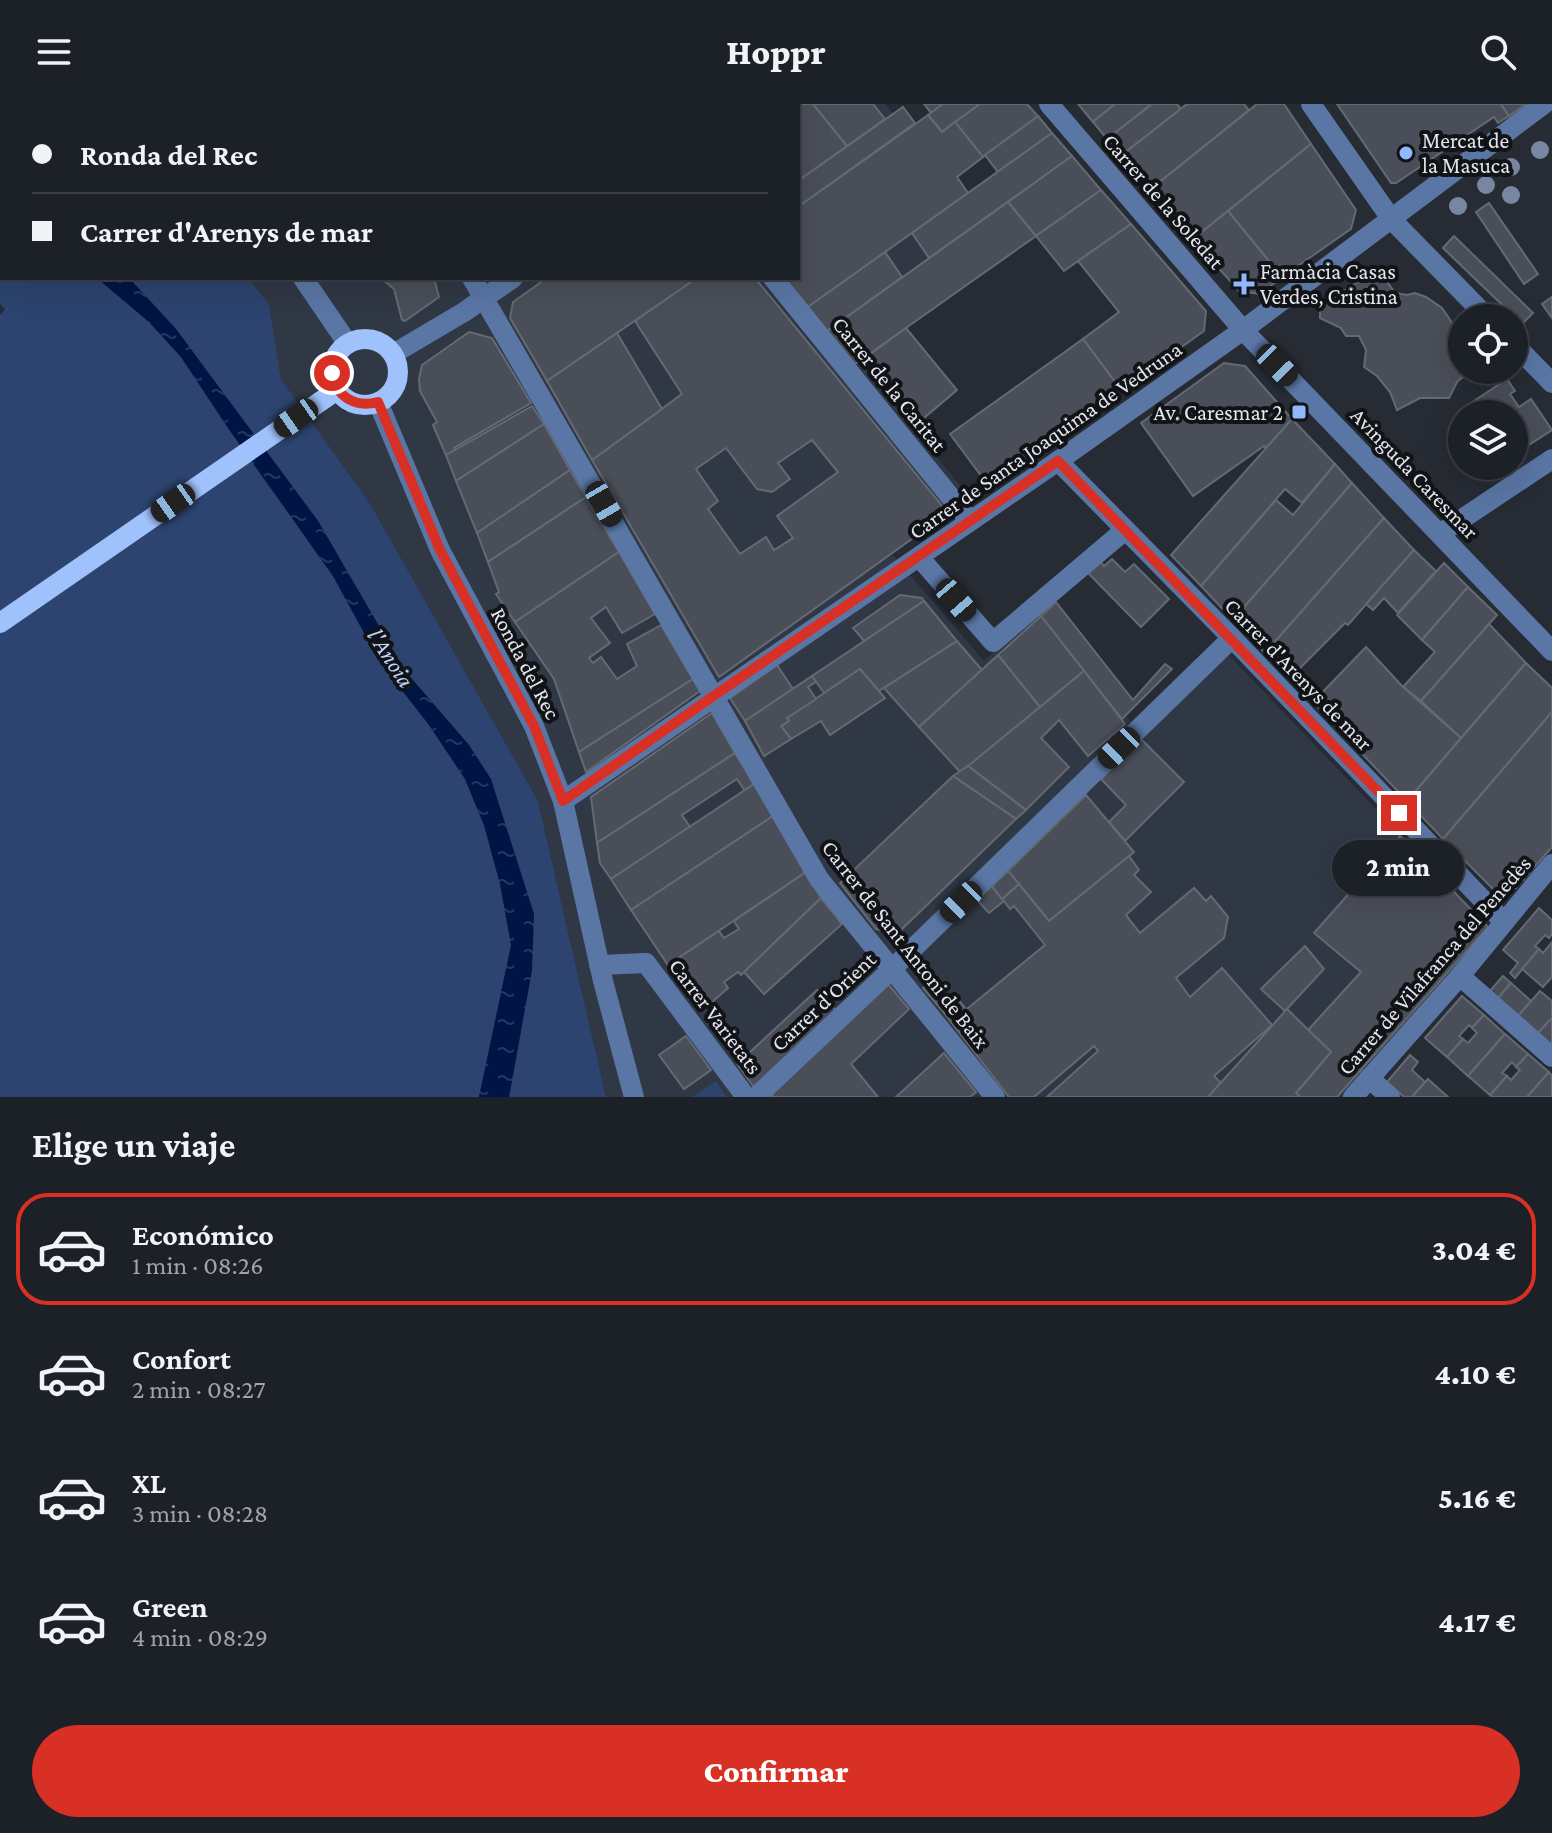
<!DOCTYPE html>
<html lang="es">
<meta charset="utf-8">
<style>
body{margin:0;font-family:"Crimson Pro",serif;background:#25282f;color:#f1f3f6;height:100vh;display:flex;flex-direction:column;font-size:30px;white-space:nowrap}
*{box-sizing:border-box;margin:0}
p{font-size:26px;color:#a0a3a7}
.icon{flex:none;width:44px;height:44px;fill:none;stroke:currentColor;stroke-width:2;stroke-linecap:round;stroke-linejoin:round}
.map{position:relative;height:993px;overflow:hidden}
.sheet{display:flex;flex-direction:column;background:#1c2027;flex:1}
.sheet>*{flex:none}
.top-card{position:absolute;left:0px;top:0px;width:800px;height:176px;box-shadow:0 8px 32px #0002,0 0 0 2px #3a3e44;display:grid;align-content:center;height:176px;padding:0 32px;background:#1c2027}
.tools{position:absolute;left:1448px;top:200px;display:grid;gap:16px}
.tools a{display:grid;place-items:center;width:80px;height:80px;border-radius:50%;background:#1c2027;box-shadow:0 8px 32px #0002,0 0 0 2px #3a3e44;font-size:40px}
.end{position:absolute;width:36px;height:36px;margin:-18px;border:10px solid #d93025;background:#fff;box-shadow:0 0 0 4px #fff}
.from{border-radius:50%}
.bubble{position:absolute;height:56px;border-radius:28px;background:#1c2027;box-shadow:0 8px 32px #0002,0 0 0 2px #3a3e44;font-size:26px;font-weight:800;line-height:56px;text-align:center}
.car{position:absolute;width:24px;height:48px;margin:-24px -12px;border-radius:10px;box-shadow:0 0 6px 2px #0007;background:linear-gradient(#222 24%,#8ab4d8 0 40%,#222 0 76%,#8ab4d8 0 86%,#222 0)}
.top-card b{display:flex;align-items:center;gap:28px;height:76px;font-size:30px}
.top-card b+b{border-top:2px solid #3a3e44}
.top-card i{width:20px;height:20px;background:#f1f3f6}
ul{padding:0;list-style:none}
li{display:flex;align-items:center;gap:24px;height:112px;margin:0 16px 12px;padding:0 16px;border:4px solid transparent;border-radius:32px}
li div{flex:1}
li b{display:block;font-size:30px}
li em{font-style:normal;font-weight:800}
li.current{border-color:#d93025}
li>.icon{width:72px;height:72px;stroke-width:1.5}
h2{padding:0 32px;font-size:36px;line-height:96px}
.cta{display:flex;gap:16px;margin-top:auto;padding:16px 32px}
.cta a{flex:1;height:92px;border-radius:48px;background:#d93025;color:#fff;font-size:32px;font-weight:800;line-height:92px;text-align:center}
header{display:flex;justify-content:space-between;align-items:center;height:104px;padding:0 32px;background:#1c2027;font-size:36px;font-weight:800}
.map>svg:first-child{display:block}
</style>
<header><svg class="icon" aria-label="menu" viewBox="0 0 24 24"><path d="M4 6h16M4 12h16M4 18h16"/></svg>Hoppr<svg class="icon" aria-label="search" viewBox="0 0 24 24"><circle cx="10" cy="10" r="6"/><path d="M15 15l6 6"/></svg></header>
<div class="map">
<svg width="1552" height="993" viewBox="0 0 1552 993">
<defs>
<pattern id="water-ripples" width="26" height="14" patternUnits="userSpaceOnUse" patternTransform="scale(2)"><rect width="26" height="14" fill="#001545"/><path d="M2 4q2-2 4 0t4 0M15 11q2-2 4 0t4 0" fill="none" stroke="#253760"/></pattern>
</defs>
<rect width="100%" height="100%" fill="#262b34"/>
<!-- built -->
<g fill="#303845">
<path d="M111 0H621L623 2H112Z"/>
<path d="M752 0H885L1005 148 860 258 971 395 892 450 984 557 1040 504 1132 619 1219 541 1489 823 1342 993H606L538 697 371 401 281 275 269 200 248 174H798V2H749Z"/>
</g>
<!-- green -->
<g fill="#2c446f">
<path d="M0 0H111L112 2H2V75Z"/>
<path d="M0 100 2 174H97L149 218 181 253 228 324 333 472 380 558 429 621 465 675 484 721 500 780 512 842 479 993H0V211L5 205 0 200Z"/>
<path d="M129 174H248L269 200 281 275 371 401 538 697 606 993H509L532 866 469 641 405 567 318 417 176 225Z"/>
<path d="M716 977 726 993H692Z"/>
</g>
<!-- water -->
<path fill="url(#water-ripples)" d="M97 174H129L176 225 318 417 405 567 469 641 491 675 534 810 532 866 509 993H479L511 841 500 780 484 721 465 675 429 621 380 558 333 472 228 324 181 253 149 218Z"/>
<!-- building -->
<g fill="#494e58" stroke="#646a74" stroke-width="2" fill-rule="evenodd">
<path d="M197 0H238L234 2Z"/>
<path d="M238 0H285L286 2H234Z"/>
<path d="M384 0H471L468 2Z"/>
<path d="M789 0H813L847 42 798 77V2H786Z"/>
<path d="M813 0H873L885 15 847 42Z"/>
<path d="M924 0H943L931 9Z"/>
<path d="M943 0H980L942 28 928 11Z"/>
<path d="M980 0H1027L1038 12 983 53 955 18Z"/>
<path d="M1078 0H1115L1093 18Z"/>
<path d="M1115 0H1152L1107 35 1093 18Z"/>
<path d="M1152 0H1177L1181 5 1122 51 1107 35Z"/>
<path d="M1187 0H1244L1249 6 1151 85 1122 51Z"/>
<path d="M1257 0H1284L1311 40 1193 135 1151 85Z"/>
<path d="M1337 0H1501L1509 12 1498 19 1494 13 1396 79H1391Z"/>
<path d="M1501 0H1526L1509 12Z"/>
<path d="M903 3 915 19 798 103V77Z"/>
<path d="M928 11 942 28 955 18 983 53 957 73 968 89 808 203 784 174H798V103Z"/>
<path d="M1038 12 1052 29 998 68 985 51Z"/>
<path d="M1052 29 1072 52 929 154 912 129Z"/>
<path d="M1311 40 1356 106 1351 125 1282 173 1228 107Z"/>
<path d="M1072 52 1101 86 1036 132 1008 98Z"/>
<path d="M1101 86 1131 120 1064 167 1036 132Z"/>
<path d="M1008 98 1036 132 855 260 827 227Z"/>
<path d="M1489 99 1538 170 1524 180 1476 108Z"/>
<path d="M1228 107 1282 173 1260 190 1239 187 1193 135Z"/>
<path d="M1131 120 1206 207 1204 227 1121 286 1083 235 1119 208 1078 157Z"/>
<path d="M1454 132 1533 209 1522 220 1443 144Z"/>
<path d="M885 148 902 173 827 227 808 203Z"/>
<path d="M1377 169 1384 173 1395 189 1407 191 1415 189 1426 193 1442 204 1455 223 1462 221V266H1471L1457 278 1449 294H1420L1397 306 1390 288 1377 272 1364 263 1366 246 1359 232H1346L1341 224 1320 214V202L1328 192 1346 186 1370 169Z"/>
<path d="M381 174H434L439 193 405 217 402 216 394 185Z"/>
<path d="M547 174H697L547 277 510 214 513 198Z"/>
<path d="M697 174H755L948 409 719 573 592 356 682 290 635 217ZM812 336 838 368 777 412 793 434 774 446 766 433 740 450 708 405 718 397 696 365 726 344 757 385 772 388 790 375 778 359Z"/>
<path d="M1552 193V214L1542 200Z"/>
<path d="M906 224 957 286 918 319 865 254Z"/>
<path d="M469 228 492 234 531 299 454 344 455 346 446 351 433 321 437 318 420 287 419 275 422 261Z"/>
<path d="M617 229 662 305 592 356 547 277Z"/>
<path d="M1083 235 1121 286 988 381 950 330Z"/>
<path d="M1224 259 1245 262 1292 315 1266 344 1264 342 1193 392 1141 319Z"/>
<path d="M1507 275 1515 287 1510 290 1519 303 1531 295 1552 326 1521 346 1524 351 1514 357V310H1462V312L1459 307Z"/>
<path d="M532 302 544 320 456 377 446 351Z"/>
<path d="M1292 315 1335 360 1302 399 1285 385 1201 482 1171 451Z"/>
<path d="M544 320 570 366 477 429 456 377Z"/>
<path d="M1335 360 1352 379 1233 516 1201 482 1276 396 1293 411Z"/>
<path d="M570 366 586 393 488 458 477 429Z"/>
<path d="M1352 379 1384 414 1265 549 1233 516Z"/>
<path d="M586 393 619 448 515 518 496 490 499 488 488 458Z"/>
<path d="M1384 414 1414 446 1348 521 1345 519 1290 574 1265 549Z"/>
<path d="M1414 446 1436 467 1398 509 1384 494 1373 506 1366 500Z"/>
<path d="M619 448 655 510 622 529 606 503 591 514 610 539 589 554 593 559 601 553 617 575 637 562 627 540 661 521 693 575 579 648 554 575 515 518Z"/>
<path d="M1112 455 1125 468 1134 460 1169 495 1141 523 1088 469 1100 457 1104 462Z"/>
<path d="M1444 459 1468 483 1422 536 1397 511Z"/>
<path d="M1468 483 1497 511 1421 597 1403 583 1435 548 1422 536Z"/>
<path d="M900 491 922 494 924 497 864 537 853 524Z"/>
<path d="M924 497 957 537 879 587 860 565 824 589 812 572Z"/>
<path d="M1056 498 1133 596 1165 560 1172 565 1122 615 1041 512Z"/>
<path d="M1041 512 1084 567 1040 603 998 551Z"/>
<path d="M1489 520 1526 559 1461 634 1421 597Z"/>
<path d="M957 537 982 566 919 623 884 584Z"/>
<path d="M1366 543 1403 583 1461 634 1407 697 1313 598Z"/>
<path d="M998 551 1040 603 961 669 919 623Z"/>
<path d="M1526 559 1552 584V608L1443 735 1407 697Z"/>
<path d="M777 561 793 585 745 617 730 594Z"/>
<path d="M860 565 885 594 830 631 821 617 791 635 781 622 789 617 787 614Z"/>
<path d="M1084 567 1125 620 1088 652 1059 616 1041 634 1069 663 1026 706 968 662Z"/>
<path d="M812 572 816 578 808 583 816 595 787 614 789 617 781 622 791 635 764 652 745 617Z"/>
<path d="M693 575 700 587 586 668 579 648Z"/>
<path d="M1552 608V743L1516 784 1493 785 1443 735Z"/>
<path d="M712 609 735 649 597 739 591 693Z"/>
<path d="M1141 635 1184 678 1125 737 1109 718 1126 701 1101 675Z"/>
<path d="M735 649 754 680 745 687 737 675 682 711 690 723 611 775 600 759 597 739Z"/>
<path d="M968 662 1026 706 1016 715 953 672Z"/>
<path d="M953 672 1016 715 898 829 876 825 840 779Z"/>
<path d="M754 680 773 712 631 806 611 775Z"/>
<path d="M1086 691 1134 748 1049 817 1008 767Z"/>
<path d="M773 712 806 768 668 861 631 806Z"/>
<path d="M1400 732 1488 823 1337 993H1300L1296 989 1331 948 1308 926 1361 868 1314 829Z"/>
<path d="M1129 752 1139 766 1134 771 1151 788 1126 811 1140 829 1194 784 1206 797 1211 792 1228 813 1224 834 1176 874 1190 893 1222 864 1272 921 1214 972 1221 979 1208 993H1047L1098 947 1094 942 1034 993H1009L951 918 1045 841 1014 802 1010 805 1004 797 989 809 977 796 992 782 1002 795 1019 780 1049 817Z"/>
<path d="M1008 767 1019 780 1002 795 992 782Z"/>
<path d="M806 768 821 794 741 871 738 868 724 878 728 884 701 908 668 861 719 827 724 834 739 825 734 817Z"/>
<path d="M821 794 842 820 764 890 744 868Z"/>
<path d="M1539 804 1552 816V830L1549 834 1545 831 1535 842 1539 845 1515 874 1510 869 1518 859 1503 846Z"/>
<path d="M1552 838V873L1543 883 1522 865 1539 845 1543 849Z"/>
<path d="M1305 842 1324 865 1285 907 1261 885Z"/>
<path d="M1503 872 1511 879 1498 894 1490 887Z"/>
<path d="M931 877 948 899 941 905 923 884Z"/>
<path d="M1511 879 1531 897 1518 912 1498 894Z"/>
<path d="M888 880 909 905 851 960 878 993H772L774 985Z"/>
<path d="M817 886 838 909 756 986 737 960Z"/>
<path d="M1540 887 1552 897V914L1538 929 1518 912Z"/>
<path d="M955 892 966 905 951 918 941 905Z"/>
<path d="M1462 892 1484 911 1472 924 1469 921 1459 932 1463 935 1447 953 1425 934Z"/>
<path d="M1287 905 1331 948 1296 989 1300 993H1208Z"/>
<path d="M1484 911 1505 930 1468 972 1447 953 1463 935 1468 939 1477 929 1472 924Z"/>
<path d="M1552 914V941L1538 929Z"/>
<path d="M1505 930 1528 950 1516 963 1512 958 1502 969 1507 972 1490 991 1468 972Z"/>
<path d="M686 932 711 966 684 985 659 951Z"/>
<path d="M944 949 976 988 970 993H896Z"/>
<path d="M1528 950 1549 968 1527 993H1492L1490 991 1507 972 1511 976 1520 966 1516 963Z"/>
<path d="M1410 951 1418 958 1412 966 1425 978 1412 993H1404L1387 978Z"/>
<path d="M1549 968 1552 972V993H1527Z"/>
<path d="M1428 975 1448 993H1412Z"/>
</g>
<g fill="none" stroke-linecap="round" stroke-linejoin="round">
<!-- minor -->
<g stroke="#5a76a5" stroke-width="20">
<path d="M371 0 373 2"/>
<path d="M629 0 631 2"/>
<path d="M1049 0 1243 226 1552 547"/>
<path d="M1311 0 1392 116 1488 214"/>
<path d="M164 2 168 0"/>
<path d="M758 2 760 0"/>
<path d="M303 174 348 240"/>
<path d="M472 174 819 775 995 993"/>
<path d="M773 174 970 417"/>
<path d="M1514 240 1552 279"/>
<path d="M393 250 464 208 513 174"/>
<path d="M378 298 440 446 534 622 563 697 603 877 634 993"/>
<path d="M1058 357 1232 534 1504 818"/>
<path d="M1441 429 1552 355"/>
<path d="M919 453 993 538 1125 426"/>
<path d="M563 697 1058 357 1243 226 1544 0"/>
<path d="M599 861 646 859 746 993"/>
<path d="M1460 872 1552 953"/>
<path d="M1369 974 1390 993"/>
<path d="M756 993 893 864 1232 534"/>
<path d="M1353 993 1460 872 1552 760"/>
</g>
<!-- major -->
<g stroke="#9fc1fc" stroke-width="20">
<circle cx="365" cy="268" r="33"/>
<path d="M0 519 337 286"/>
</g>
</g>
<!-- trees -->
<g fill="#7887a1">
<circle cx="1540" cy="46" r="9"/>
<circle cx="1511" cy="63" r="9"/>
<circle cx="1486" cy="81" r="9"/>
<circle cx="1511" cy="91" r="9"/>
<circle cx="1458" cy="102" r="9"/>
</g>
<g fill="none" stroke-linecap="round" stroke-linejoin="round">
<!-- route -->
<path stroke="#d93025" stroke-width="10" d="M332 269C336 293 355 304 378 298L440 446 534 622 563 697 715 591 1058 357 1399 709"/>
</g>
<!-- markers -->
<g fill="#90b8fd" stroke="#111317" stroke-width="3">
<circle cx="1406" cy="49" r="8"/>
<path d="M1240 168h8v8h8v8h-8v8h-8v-8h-8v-8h8z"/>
<rect x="1291" y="300" width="16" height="16" rx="4"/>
</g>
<g text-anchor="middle" stroke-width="8" stroke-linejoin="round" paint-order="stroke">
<!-- poi labels -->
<g font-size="22" fill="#e3e6ec" stroke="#111317" text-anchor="start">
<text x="1422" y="44">Mercat de<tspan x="1422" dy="25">la Masuca</tspan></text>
<text x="1260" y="175">Farmàcia Casas<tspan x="1260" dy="25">Verdes, Cristina</tspan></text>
<text x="1283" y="316" text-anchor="end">Av. Caresmar 2</text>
</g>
<!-- street labels -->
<g font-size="22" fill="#e3e6ec" stroke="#111317">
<text transform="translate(1164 97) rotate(49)" y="8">Carrer de la Soledat</text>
<text transform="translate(890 280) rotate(51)" y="8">Carrer de la Caritat</text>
<text transform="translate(1045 336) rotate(-35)" y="8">Carrer de Santa Joaquima de Vedruna</text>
<text transform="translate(1415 369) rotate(46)" y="8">Avinguda Caresmar</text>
<text transform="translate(526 559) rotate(62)" y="8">Ronda del Rec</text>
<text transform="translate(1299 570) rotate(46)" y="8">Carrer d'Arenys de mar</text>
<text transform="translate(906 840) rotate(52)" y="8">Carrer de Sant Antoni de Baix</text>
<text transform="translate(1434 861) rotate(-49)" y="8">Carrer de Vilafranca del Penedès</text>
<text transform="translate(823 897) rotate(-43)" y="8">Carrer d'Orient</text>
<text transform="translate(716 912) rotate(53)" y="8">Carrer Varietats</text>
</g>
<!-- water labels -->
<g font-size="24" font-style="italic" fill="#bcd3fa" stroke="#111317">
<text transform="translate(391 554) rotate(57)" y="8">l'Anoia</text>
</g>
</g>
</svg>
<div class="tools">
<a><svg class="icon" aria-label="locate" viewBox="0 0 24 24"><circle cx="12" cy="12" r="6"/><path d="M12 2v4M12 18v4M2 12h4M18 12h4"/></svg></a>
<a><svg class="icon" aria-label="layers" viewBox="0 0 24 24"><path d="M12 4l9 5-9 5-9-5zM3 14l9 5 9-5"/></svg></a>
</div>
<i class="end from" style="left:332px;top:269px"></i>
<i class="end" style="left:1399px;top:709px"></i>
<div class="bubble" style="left:1332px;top:736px;width:132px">2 min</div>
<i class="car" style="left:1277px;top:261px;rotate:136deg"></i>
<i class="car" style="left:296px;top:314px;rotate:235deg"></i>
<i class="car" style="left:173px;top:399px;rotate:235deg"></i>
<i class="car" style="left:604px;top:400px;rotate:150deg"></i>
<i class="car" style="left:956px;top:496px;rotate:139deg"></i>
<i class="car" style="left:1119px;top:644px;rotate:226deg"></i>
<i class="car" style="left:961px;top:798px;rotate:226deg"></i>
<div class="top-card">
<b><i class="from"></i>Ronda del Rec</b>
<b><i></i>Carrer d'Arenys de mar</b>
</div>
</div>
<section class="sheet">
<h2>Elige un viaje</h2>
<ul>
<li class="current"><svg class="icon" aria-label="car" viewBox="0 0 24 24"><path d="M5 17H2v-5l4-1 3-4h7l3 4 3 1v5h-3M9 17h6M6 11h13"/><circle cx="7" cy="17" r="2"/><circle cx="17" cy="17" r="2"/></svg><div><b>Económico</b><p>1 min · 08:26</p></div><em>3.04 €</em></li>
<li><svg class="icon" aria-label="car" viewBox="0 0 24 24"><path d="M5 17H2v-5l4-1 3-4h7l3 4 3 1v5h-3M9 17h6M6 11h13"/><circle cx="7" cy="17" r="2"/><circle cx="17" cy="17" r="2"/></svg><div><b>Confort</b><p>2 min · 08:27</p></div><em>4.10 €</em></li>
<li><svg class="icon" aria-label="car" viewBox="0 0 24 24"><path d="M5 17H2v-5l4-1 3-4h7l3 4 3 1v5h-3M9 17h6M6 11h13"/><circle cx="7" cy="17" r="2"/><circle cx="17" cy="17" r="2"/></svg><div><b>XL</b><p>3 min · 08:28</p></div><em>5.16 €</em></li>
<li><svg class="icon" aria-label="car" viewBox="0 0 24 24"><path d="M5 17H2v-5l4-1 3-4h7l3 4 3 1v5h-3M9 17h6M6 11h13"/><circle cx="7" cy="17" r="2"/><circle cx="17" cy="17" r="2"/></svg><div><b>Green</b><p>4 min · 08:29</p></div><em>4.17 €</em></li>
</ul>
<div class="cta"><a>Confirmar</a></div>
</section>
